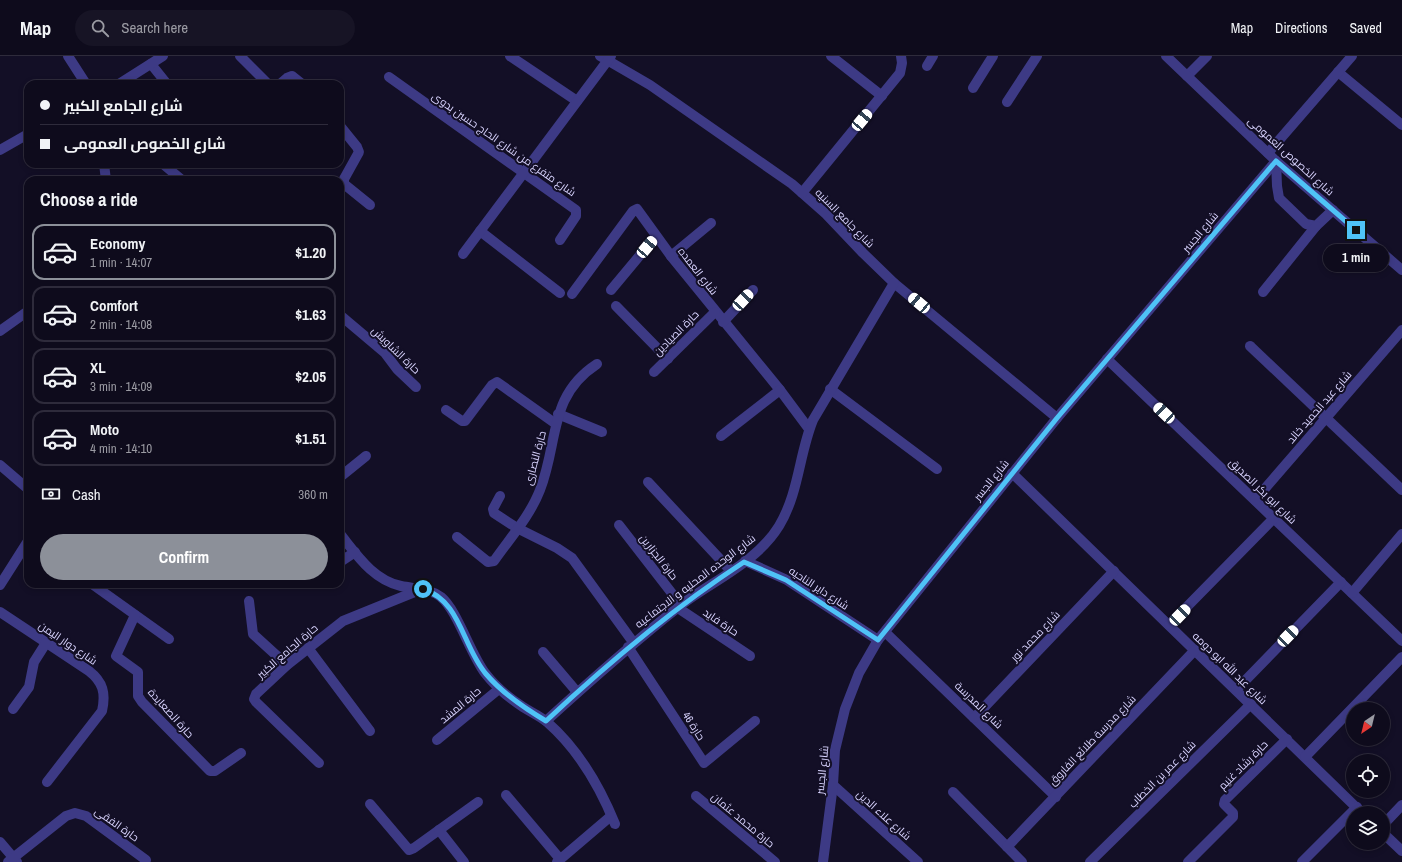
<!DOCTYPE html>
<meta charset="utf-8">
<style>
body{margin:0;font-family:"Archivo Narrow",Cairo,sans-serif;background:#171425;color:#f1f3f6;height:100vh;display:flex;flex-direction:column;font-size:15px;white-space:nowrap}
*{box-sizing:border-box;margin:0}
p{font-size:13px;color:#9b9ba3}
.icon{flex:none;width:22px;height:22px;fill:none;stroke:currentColor;stroke-width:2;stroke-linecap:round;stroke-linejoin:round}
.map{position:relative;flex:1;overflow:hidden}
.drawer{position:absolute;left:24px;top:120px;width:320px;height:412px;display:flex;flex-direction:column;background:#0e0b1c;border-radius:12px;box-shadow:0 2px 6px #0003,0 0 0 1px #2e2b3b}
.drawer>*{flex:none}
.top-card{position:absolute;left:24px;top:24px;width:320px;height:88px;border-radius:12px;box-shadow:0 2px 6px #0003,0 0 0 1px #2e2b3b;display:grid;align-content:center;height:88px;padding:0 16px;background:#0e0b1c}
.needle{width:26px;rotate:215deg}
.tools{position:absolute;left:1346px;top:646px;display:grid;gap:8px}
.tools a{display:grid;place-items:center;width:44px;height:44px;border-radius:50%;background:#0e0b1c;box-shadow:0 2px 6px #0003,0 0 0 1px #2e2b3b;font-size:20px}
.end{position:absolute;width:18px;height:18px;margin:-9px;border:5px solid #4fc3f7;background:#111;box-shadow:0 0 0 2px #111}
.from{border-radius:50%}
.bubble{position:absolute;height:28px;border-radius:14px;background:#0e0b1c;box-shadow:0 2px 6px #0003,0 0 0 1px #2e2b3b;font-size:13px;font-weight:700;line-height:28px;text-align:center}
.car{position:absolute;width:12px;height:24px;margin:-12px -6px;border-radius:5px;box-shadow:0 0 3px 1px #0007;background:linear-gradient(#fff 24%,#345 0 40%,#fff 0 76%,#345 0 86%,#fff 0)}
.top-card b{display:flex;align-items:center;gap:14px;height:38px;font-size:15px}
.top-card b+b{border-top:1px solid #2e2b3b}
.top-card i{width:10px;height:10px;background:#f1f3f6}
ul{padding:0;list-style:none}
li{display:flex;align-items:center;gap:12px;height:56px;margin:0 8px 6px;padding:0 8px;border:2px solid #2e2b3b;border-radius:12px}
li div{flex:1}
li b{display:block;font-size:15px}
li em{font-style:normal;font-weight:700}
li.current{border-color:#8c9099}
li>.icon{width:36px;height:36px;stroke-width:1.5}
h2{padding:0 16px;font-size:18px;line-height:48px}
.pay{display:flex;align-items:center;gap:10px;height:44px;padding:0 16px;font-size:15px}
.pay p{margin-inline-start:auto}
.cta{display:flex;gap:8px;margin-top:auto;padding:8px 16px}
.cta a{flex:1;height:46px;border-radius:24px;background:#8c9099;color:#fff;font-size:16px;font-weight:700;line-height:46px;text-align:center}
header{display:flex;align-items:center;gap:24px;box-sizing:border-box;height:56px;padding:0 20px;background:#0e0b1c;border-bottom:1px solid #2e2b3b}
header strong{font-size:19px}
nav{display:flex;gap:22px;margin-inline-start:auto;font-size:14px}
.search{width:280px;height:36px;background:#171425;display:flex;align-items:center;gap:10px;box-sizing:border-box;padding:0 14px;border-radius:22px;color:#9b9ba3;font-size:15px}
.map>svg:first-child{display:block}
</style>
<header>
<strong>Map</strong>
<div class="search"><svg class="icon" aria-label="search" viewBox="0 0 24 24"><circle cx="10" cy="10" r="6"/><path d="M15 15l6 6"/></svg>Search here</div>
<nav><a>Map</a><a>Directions</a><a>Saved</a></nav>
</header>
<div class="map">
<svg width="1402" height="806" viewBox="0 0 1402 806">
<rect width="100%" height="100%" fill="#130f26"/>
<g fill="none" stroke-linecap="round" stroke-linejoin="round">
<!-- service -->
<g stroke="#3d3a85" stroke-width="10">
<path d="M1276 105 1277 130 1279 142 1306 168 1316 170 1333 154"/>
<path d="M1263 236 1316 170"/>
<path d="M830 333 937 413"/>
</g>
<!-- minor -->
<g stroke="#3d3a85" stroke-width="10">
<path d="M68 0 86 28"/>
<path d="M240 0 268 28"/>
<path d="M510 0 577 45"/>
<path d="M600 0 650 29 792 128 826 158 863 197 894 227 1057 362"/>
<path d="M831 0 882 40"/>
<path d="M151 8 167 28"/>
<path d="M927 10 933 0"/>
<path d="M1338 16 1402 69"/>
<path d="M1187 20 1207 0"/>
<path d="M389 21 576 154V160L560 184"/>
<path d="M119 28 163 0"/>
<path d="M280 28 287 22 292 20 302 28"/>
<path d="M973 32 993 0"/>
<path d="M1007 46 1037 0"/>
<path d="M340 70 357 91 359 96 344 123V128L370 149"/>
<path d="M0 94 28 78"/>
<path d="M1268 97 1352 0"/>
<path d="M104 108 106 124"/>
<path d="M163 108 182 124"/>
<path d="M802 137 900 17 902 7 901 0"/>
<path d="M480 175 560 237"/>
<path d="M463 198 611 0"/>
<path d="M671 200 711 167"/>
<path d="M611 234 656 180"/>
<path d="M572 238 633 155 637 153 671 200 780 334 809 373"/>
<path d="M616 250 668 303"/>
<path d="M340 259 385 297 397 313 416 331"/>
<path d="M723 266 753 234"/>
<path d="M0 275 28 255"/>
<path d="M1250 290 1402 434"/>
<path d="M1107 303 1402 585"/>
<path d="M654 316 715 256"/>
<path d="M446 354 462 365H465L492 329 497 326 556 368"/>
<path d="M558 358 602 376"/>
<path d="M721 380 780 334"/>
<path d="M0 409 28 433"/>
<path d="M1012 417 1362 757"/>
<path d="M340 421 366 400"/>
<path d="M648 426 731 515"/>
<path d="M500 440 493 453 494 457 517 472 557 492 572 502 633 586"/>
<path d="M1255 444 1402 274"/>
<path d="M619 469 681 549"/>
<path d="M340 478C357 499 373 524 401 530 415 533 429 532 441 541 457 554 470 597 485 617 495 630 509 642 523 651 531 656 540 660 547 666 578 693 600 731 615 768"/>
<path d="M457 481 488 506 494 505C510 482 530 460 540 434 559 385 548 340 597 308"/>
<path d="M745 505 787 524 878 584"/>
<path d="M340 506 355 496"/>
<path d="M92 528 169 583"/>
<path d="M0 529 28 485"/>
<path d="M1352 537 1402 478"/>
<path d="M249 545 253 578 287 609"/>
<path d="M678 552 750 600"/>
<path d="M0 556 89 615C103 626 106 637 102 655L47 726"/>
<path d="M135 559 116 600 138 616V640L142 646 210 715H215L241 697"/>
<path d="M1169 569 1274 462"/>
<path d="M885 576 1056 741"/>
<path d="M628 591 704 707 755 665"/>
<path d="M308 592 370 675"/>
<path d="M543 596 577 636"/>
<path d="M1236 634 1341 526"/>
<path d="M13 653 29 631 34 606 46 587"/>
<path d="M974 662 1114 515"/>
<path d="M546 665C590 625 634 586 681 549 714 524 757 506 779 470 799 437 799 398 813 364L894 227"/>
<path d="M437 684 499 633"/>
<path d="M1305 701 1402 601"/>
<path d="M319 707 256 646 254 643 256 638 287 609 343 565 422 533"/>
<path d="M833 729 918 806"/>
<path d="M953 736 1022 806"/>
<path d="M506 739 560 803"/>
<path d="M696 740 775 806"/>
<path d="M370 748 409 794 414 792 478 746"/>
<path d="M1383 769 1402 749"/>
<path d="M439 774 464 806"/>
<path d="M1383 777 1402 795"/>
<path d="M0 786 17 806"/>
<path d="M1007 791 1195 594"/>
<path d="M8 806 66 760 75 757 86 760 146 804"/>
<path d="M557 806 611 760"/>
<path d="M823 806 833 729 835 694 845 653 859 617 878 584 1057 362 1276 105"/>
<path d="M1090 806 1251 648"/>
<path d="M1188 806 1233 761V757L1224 748 1225 744 1287 683"/>
<path d="M1302 806 1357 751"/>
</g>
<!-- tertiary -->
<path stroke="#3d3a85" stroke-width="10" d="M1166 0 1276 105 1402 214"/>
</g>
<g fill="none" stroke-linecap="round" stroke-linejoin="round">
<!-- route -->
<path stroke="#4fc3f7" stroke-width="5" d="M423 533C461 545 462 590 486 618 503 638 524 652 546 665 609 606 672 553 744 506L786 524 878 584 1057 362 1276 105 1356 174"/>
</g>
<g text-anchor="middle" stroke-width="4" stroke-linejoin="round" paint-order="stroke">
<!-- street labels -->
<g font-size="11" fill="#d9d4ff" stroke="#130f26">
<text transform="translate(504 88) rotate(35)" y="4">شارع متفرع من شارع الحاج حسين بدوى</text>
<text transform="translate(1291 100) rotate(42)" y="4">شارع الخصوص العمومى</text>
<text transform="translate(845 162) rotate(45)" y="4">شارع جامع السنيه</text>
<text transform="translate(1200 176) rotate(-50)" y="4">شارع الجسر</text>
<text transform="translate(698 215) rotate(52)" y="4">شارع العمده</text>
<text transform="translate(676 277) rotate(-45)" y="4">حارة الصيادين</text>
<text transform="translate(396 294) rotate(44)" y="4">حارة الشاويش</text>
<text transform="translate(1319 351) rotate(-49)" y="4">شارع عبد الحميد خالد</text>
<text transform="translate(535 402) rotate(-75)" y="4">حارة النصارى</text>
<text transform="translate(991 424) rotate(-51)" y="4">شارع الجسر</text>
<text transform="translate(1263 435) rotate(44)" y="4">شارع ابو بكر الصديق</text>
<text transform="translate(659 501) rotate(52)" y="4">حارة الجزارين</text>
<text transform="translate(695 525) rotate(-37)" y="4">شارع الوحده المحليه و الاجتماعيه</text>
<text transform="translate(819 532) rotate(33)" y="4">شارع داير الناحيه</text>
<text transform="translate(721 566) rotate(34)" y="4">حارة فايد</text>
<text transform="translate(1035 580) rotate(-46)" y="4">شارع محمد نور</text>
<text transform="translate(68 587) rotate(34)" y="4">شارع دوار اليمن</text>
<text transform="translate(287 595) rotate(-41)" y="4">حارة الجامع الكبير</text>
<text transform="translate(1230 612) rotate(44)" y="4">شارع عبد الله ابو دومه</text>
<text transform="translate(460 649) rotate(-40)" y="4">حارة المشد</text>
<text transform="translate(979 649) rotate(44)" y="4">شارع المدرسة</text>
<text transform="translate(171 657) rotate(48)" y="4">حارة الصعايدة</text>
<text transform="translate(694 670) rotate(57)" y="4">حارة 46</text>
<text transform="translate(1092 684) rotate(-46)" y="4">شارع مدرسة طلائع الفاروق</text>
<text transform="translate(1243 709) rotate(-45)" y="4">حارة رشاد غنيم</text>
<text transform="translate(822 714) rotate(-84)" y="4">شارع الجسر</text>
<text transform="translate(1162 718) rotate(-45)" y="4">شارع عمر بن الخطاب</text>
<text transform="translate(884 759) rotate(42)" y="4">شارع علاء الدين</text>
<text transform="translate(743 764) rotate(40)" y="4">حارة محمد عثمان</text>
<text transform="translate(117 768) rotate(35)" y="4">حارة الفقى</text>
</g>
</g>
</svg>
<div class="tools">
<a><svg class="needle" viewBox="-14 -14 28 28"><path d="M0-13l5 13h-10z" fill="#e53935"/><path d="M0 13l5-13h-10z" fill="#9b9ba3"/></svg></a>
<a><svg class="icon" aria-label="locate" viewBox="0 0 24 24"><circle cx="12" cy="12" r="6"/><path d="M12 2v4M12 18v4M2 12h4M18 12h4"/></svg></a>
<a><svg class="icon" aria-label="layers" viewBox="0 0 24 24"><path d="M12 4l9 5-9 5-9-5zM3 14l9 5 9-5"/></svg></a>
</div>
<i class="end from" style="left:423px;top:533px"></i>
<i class="end" style="left:1356px;top:174px"></i>
<div class="bubble" style="left:1323px;top:188px;width:66px">1 min</div>
<i class="car" style="left:862px;top:64px;rotate:40deg"></i>
<i class="car" style="left:647px;top:191px;rotate:40deg"></i>
<i class="car" style="left:743px;top:244px;rotate:43deg"></i>
<i class="car" style="left:919px;top:247px;rotate:310deg"></i>
<i class="car" style="left:1164px;top:357px;rotate:313deg"></i>
<i class="car" style="left:1180px;top:559px;rotate:44deg"></i>
<i class="car" style="left:1288px;top:580px;rotate:44deg"></i>
<div class="top-card">
<b><i class="from"></i>شارع الجامع الكبير</b>
<b><i></i>شارع الخصوص العمومى</b>
</div>
<section class="drawer">
<h2>Choose a ride</h2>
<ul>
<li class="current"><svg class="icon" aria-label="car" viewBox="0 0 24 24"><path d="M5 17H2v-5l4-1 3-4h7l3 4 3 1v5h-3M9 17h6M6 11h13"/><circle cx="7" cy="17" r="2"/><circle cx="17" cy="17" r="2"/></svg><div><b>Economy</b><p>1 min · 14:07</p></div><em>$1.20</em></li>
<li><svg class="icon" aria-label="car" viewBox="0 0 24 24"><path d="M5 17H2v-5l4-1 3-4h7l3 4 3 1v5h-3M9 17h6M6 11h13"/><circle cx="7" cy="17" r="2"/><circle cx="17" cy="17" r="2"/></svg><div><b>Comfort</b><p>2 min · 14:08</p></div><em>$1.63</em></li>
<li><svg class="icon" aria-label="car" viewBox="0 0 24 24"><path d="M5 17H2v-5l4-1 3-4h7l3 4 3 1v5h-3M9 17h6M6 11h13"/><circle cx="7" cy="17" r="2"/><circle cx="17" cy="17" r="2"/></svg><div><b>XL</b><p>3 min · 14:09</p></div><em>$2.05</em></li>
<li><svg class="icon" aria-label="car" viewBox="0 0 24 24"><path d="M5 17H2v-5l4-1 3-4h7l3 4 3 1v5h-3M9 17h6M6 11h13"/><circle cx="7" cy="17" r="2"/><circle cx="17" cy="17" r="2"/></svg><div><b>Moto</b><p>4 min · 14:10</p></div><em>$1.51</em></li>
</ul>
<div class="pay"><svg class="icon" aria-label="cash" viewBox="0 0 24 24"><path d="M3 7h18v10H3z"/><circle cx="12" cy="12" r="2"/></svg>Cash<p>360 m</p></div>
<div class="cta"><a>Confirm</a></div>
</section>
</div>
